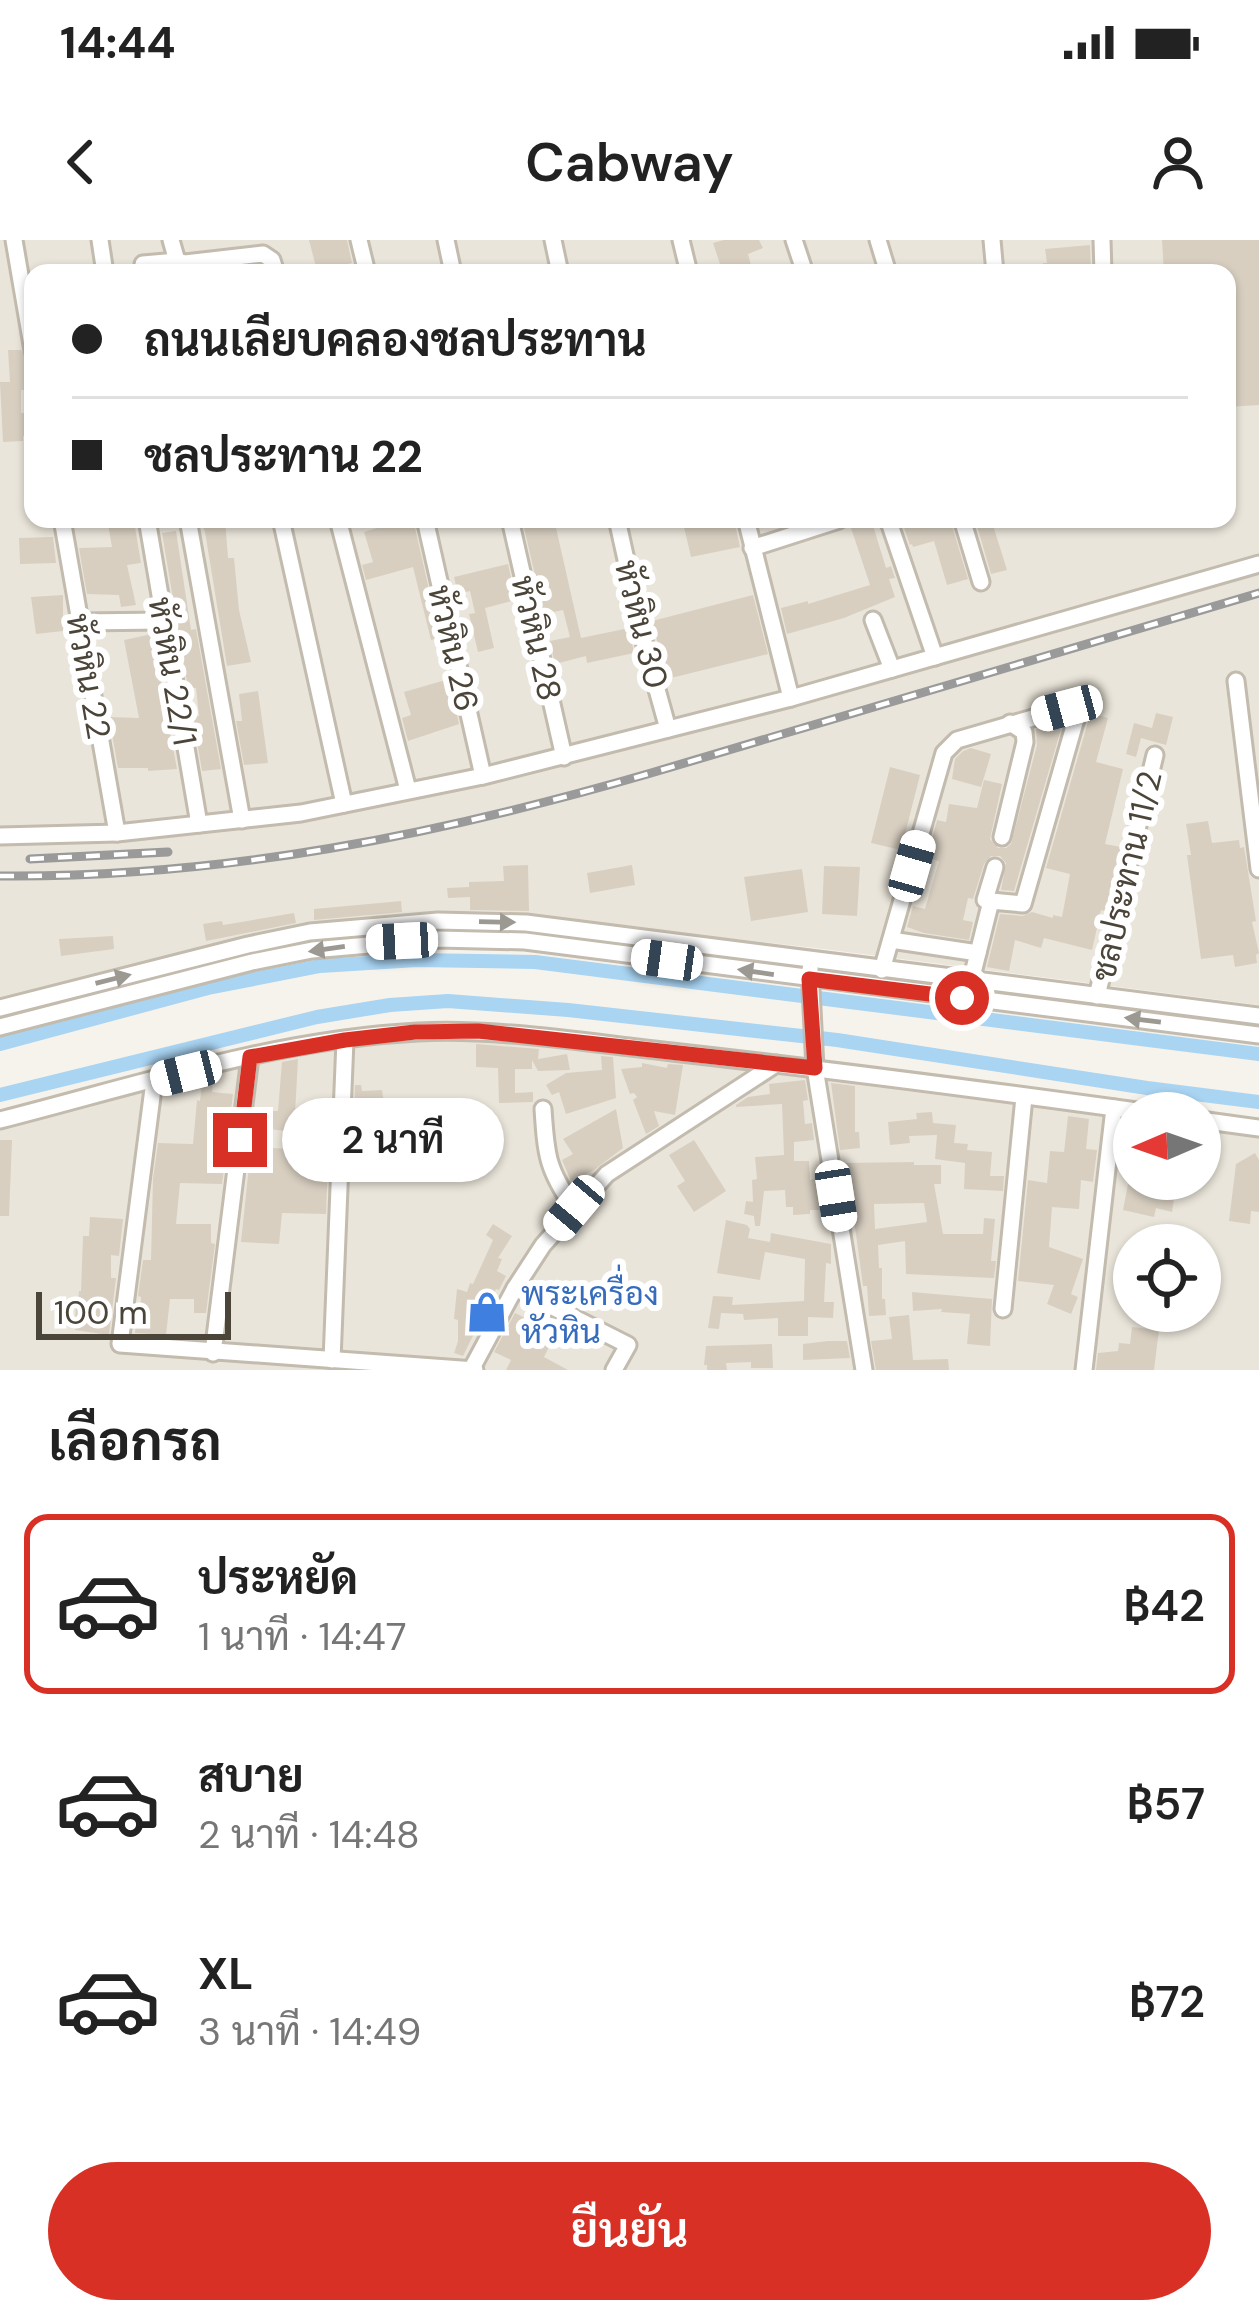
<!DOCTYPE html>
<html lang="th">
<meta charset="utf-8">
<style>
body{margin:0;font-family:"DM Sans",Sarabun,sans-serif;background:#f6f6f6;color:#222;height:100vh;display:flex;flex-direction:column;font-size:45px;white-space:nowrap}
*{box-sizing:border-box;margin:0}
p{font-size:39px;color:#767676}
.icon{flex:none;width:66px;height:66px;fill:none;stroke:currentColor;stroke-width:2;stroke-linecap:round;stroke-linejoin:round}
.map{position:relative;height:1130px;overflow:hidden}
.side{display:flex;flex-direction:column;background:#fff;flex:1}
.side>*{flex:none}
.top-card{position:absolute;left:24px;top:24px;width:1212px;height:264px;border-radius:24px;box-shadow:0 3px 9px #0004;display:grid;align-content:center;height:264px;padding:0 48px;background:#fff}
.needle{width:78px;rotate:268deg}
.controls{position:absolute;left:1113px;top:852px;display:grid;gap:24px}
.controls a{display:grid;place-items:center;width:108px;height:108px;border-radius:50%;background:#fff;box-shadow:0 3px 9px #0004;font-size:60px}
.scale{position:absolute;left:36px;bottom:30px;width:195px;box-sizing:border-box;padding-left:12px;border:6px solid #4b4439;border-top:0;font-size:33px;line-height:42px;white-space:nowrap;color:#4b4439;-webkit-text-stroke:9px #fff;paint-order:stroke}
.end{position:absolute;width:54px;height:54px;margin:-27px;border:15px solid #d93025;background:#fff;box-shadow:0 0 0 6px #fff}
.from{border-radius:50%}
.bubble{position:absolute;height:84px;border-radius:42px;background:#fff;box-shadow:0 3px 9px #0004;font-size:39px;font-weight:600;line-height:84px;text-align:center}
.car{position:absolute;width:36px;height:72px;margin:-36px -18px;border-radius:15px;box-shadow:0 0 9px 3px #0007;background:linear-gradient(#fff 24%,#345 0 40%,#fff 0 76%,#345 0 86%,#fff 0)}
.top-card b{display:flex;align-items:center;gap:42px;height:114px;font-size:45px}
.top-card b+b{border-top:3px solid #e0e0e0}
.top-card i{width:30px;height:30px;background:#222}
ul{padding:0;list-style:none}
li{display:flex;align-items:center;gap:36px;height:180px;margin:0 24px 18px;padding:0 24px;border:6px solid transparent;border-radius:24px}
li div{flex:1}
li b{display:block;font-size:45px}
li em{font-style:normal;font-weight:600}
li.active{border-color:#d93025}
li>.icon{width:108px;height:108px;stroke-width:1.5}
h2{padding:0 48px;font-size:54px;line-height:144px}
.primary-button{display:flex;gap:24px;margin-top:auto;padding:24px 48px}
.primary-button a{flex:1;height:138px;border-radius:72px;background:#d93025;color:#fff;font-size:48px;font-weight:600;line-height:138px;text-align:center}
.status{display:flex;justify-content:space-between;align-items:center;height:84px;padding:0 60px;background:#fff;direction:ltr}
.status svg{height:33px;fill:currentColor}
header{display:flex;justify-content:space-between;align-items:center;height:156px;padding:0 48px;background:#fff;font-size:54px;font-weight:600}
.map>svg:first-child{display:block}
</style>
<div class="status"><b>14:44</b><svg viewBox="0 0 49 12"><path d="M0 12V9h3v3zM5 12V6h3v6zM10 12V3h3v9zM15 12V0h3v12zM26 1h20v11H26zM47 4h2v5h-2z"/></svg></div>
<header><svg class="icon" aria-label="back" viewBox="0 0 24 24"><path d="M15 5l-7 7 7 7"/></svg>Cabway<svg class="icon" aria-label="person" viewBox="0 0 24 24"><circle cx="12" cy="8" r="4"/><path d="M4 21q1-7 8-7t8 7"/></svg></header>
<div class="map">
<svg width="1259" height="1130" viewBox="0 0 1259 1130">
<rect width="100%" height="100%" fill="#f6f3ec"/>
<!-- residential -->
<g fill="#eae5da" fill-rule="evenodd">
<path d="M0 0H1259V765L824 709 528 676 420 673 240 700 0 761ZM33 33H1227V279H33Z"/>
<path d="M479 794 1134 877V939H1200V885L1259 893V1130H0V886L229 827 332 807ZM1134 1005H1200V1071H1134Z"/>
</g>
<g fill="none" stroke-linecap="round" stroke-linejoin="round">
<!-- canal -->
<g stroke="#a9d4f2" stroke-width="14">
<path d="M0 804 208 748 320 726 417 720 535 722 1259 814"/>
<path d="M0 855 317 777 390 765 448 761 568 770 837 800 1147 848 1259 862"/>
</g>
</g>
<!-- building -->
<g fill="#d8cfc1" fill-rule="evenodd">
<path d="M309 0H347L352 23 317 31Z"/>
<path d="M724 0H759L763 8 748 14 753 33H723L713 3Z"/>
<path d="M1162 0H1259V165L1227 167V33H1164Z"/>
<path d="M1090 5 1091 33H1043V23H1047L1045 9Z"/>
<path d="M8 110H21L28 122 30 150H21V173H30L33 196H23V201L3 202 0 142H10Z"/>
<path d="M107 279H132L135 287 141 323 127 325 136 365 121 367 119 355 87 354 79 308 112 307Z"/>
<path d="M200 279H225L228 318H234L239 370 251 422 227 426 205 292Z"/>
<path d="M393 279H413L440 398 431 400 413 327 366 340 362 325 373 322 364 292 394 283Z"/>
<path d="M522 279H554L581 398 629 388 634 413 587 423 586 416 555 424 550 401 570 397 563 370 544 374Z"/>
<path d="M719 279H734L740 307 691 317 684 287Z"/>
<path d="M851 279H871L886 328 891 326 895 338 889 339 895 357 844 378 787 394 781 368 808 361V364L870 345 850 285Z"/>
<path d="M901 279H950L968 339 947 345 934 301 913 307 912 304 910 305Z"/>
<path d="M975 279H991L1007 330 991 334Z"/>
<path d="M176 291 191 390 196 389 221 529 202 531 193 477 199 476 196 448H188L162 293Z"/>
<path d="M53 297 56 323 20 324 19 298Z"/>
<path d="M508 324 516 360 485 368 494 408 478 412 469 374 475 373 470 351 458 354 454 337Z"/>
<path d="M63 355V391L36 394 31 357Z"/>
<path d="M753 355 768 414 667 439 652 381Z"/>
<path d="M152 394 177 529 148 531V528H118L109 477 139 478 124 400Z"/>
<path d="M449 439 459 484 408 501 402 478 411 475 404 452Z"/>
<path d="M258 451 268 523 244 525 236 481H242L239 454Z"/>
<path d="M1086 472 1108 478 1096 522 1123 529 1105 604 1121 607 1105 671 1101 670 1092 710 1044 698 1041 708 1015 700 1009 731 987 727 1000 674 1023 676 1032 672 1053 678V675L1062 677 1070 634 1046 628 1088 482Z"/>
<path d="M1156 473 1173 477 1166 505 1141 498 1136 517 1126 514 1134 483 1152 488Z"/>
<path d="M1049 486 1061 489 1014 651 1001 650 1006 623 1000 616H991L984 624 973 659 968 658 963 680 973 682 969 700 924 693 907 687 913 666 925 669 939 621 927 618 937 580 946 582 949 564 977 568 984 540 1002 544 990 599 998 608H1006L1011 604 1037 505 1036 489Z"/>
<path d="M971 508 991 514 981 547 952 539 955 519 963 511Z"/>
<path d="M890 527 920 535 901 610 871 603Z"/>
<path d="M1208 581 1212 603 1239 600 1240 608 1244 607 1256 681 1252 682 1259 713 1256 715 1257 723 1235 727 1233 715 1201 719 1187 615H1191L1186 584Z"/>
<path d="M528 625 529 671 470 670V657L448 658 447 648 469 647V642L504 641 503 626Z"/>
<path d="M632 625 635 645 590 653 587 633Z"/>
<path d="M824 626 860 627 857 676 822 674Z"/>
<path d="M802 629 808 672 751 681 744 637Z"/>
<path d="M401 661 402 672 314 680V669Z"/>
<path d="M294 673 296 683 206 701 203 684 222 681 223 685Z"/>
<path d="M113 696 114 709 61 716 59 699Z"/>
<path d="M476 804 539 809 538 819 567 814 570 830 538 831 532 820V829H515V853L533 852V862L499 863 498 828 476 827Z"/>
<path d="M601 816 613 817 616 858 566 874 559 852 552 855 546 845 566 833 602 830Z"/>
<path d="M298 819 294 892 260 888 261 878H267L268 871H278L282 822Z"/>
<path d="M642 823 667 828 668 824 683 825 675 875 654 871 659 886 646 894 633 860 637 857 634 853 630 854 621 829 642 827Z"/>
<path d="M805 840 808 860 803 861 805 884 812 883 814 900 794 902V921H809L810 940 821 938V970H810V974L793 975V967H786L785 950 764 951 760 986H755L754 976 744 974 746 961 753 962 752 940 757 939 755 917 784 915 782 864 736 867V865L748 857 770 854 769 844Z"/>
<path d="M831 843 855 846V892H859L860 908 840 910Z"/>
<path d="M202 845 213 846 212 852 233 854 229 886 220 885 219 907H227L222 944 180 943 176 984H211V1003L215 1004 206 1073H194V1059H170L166 1095 135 1093 136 1082H140L141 1057 138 1056 143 1020H151L153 939 158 903 193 904 197 860 200 861Z"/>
<path d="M355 845H361L362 851 382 850 385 870H381L380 907H353Z"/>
<path d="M616 869 623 908 594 930 571 941 562 920 573 914 563 899Z"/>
<path d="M932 872 933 883 956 885 954 903 968 904 967 910 992 912 990 936H1004L1003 951 964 949 965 923 935 919 937 895 909 896 910 903 890 905 888 882 917 879 916 873Z"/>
<path d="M1068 876 1089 879 1086 909 1097 910 1093 942 1081 940 1079 969 1052 967 1049 1007 1083 1019 1071 1054 1078 1057 1071 1074 1047 1064 1054 1045 1018 1041 1028 940 1047 943 1050 911 1064 912Z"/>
<path d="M0 900H12L9 976H0Z"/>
<path d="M694 900 726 951 694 972 677 946 685 941 669 915Z"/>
<path d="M251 907 294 909 293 926H328L326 974 282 973 279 1004 241 1002Z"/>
<path d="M1255 913 1259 920V972L1251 971 1250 984 1229 981 1236 924Z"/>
<path d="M914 922V925H941V944H934L943 994H983L984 978 995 979 991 1021H996L994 1038 906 1034 905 1001 878 1005 879 1028H882V1059H885L886 1075 869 1076 867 1046H863L849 942H846L843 923ZM924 963 927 982 875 989 874 964Z"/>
<path d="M1129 939H1169L1168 951 1175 952 1172 972 1156 968 1154 977 1123 970Z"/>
<path d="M90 977 123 979 119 1016 111 1015V1038H116L109 1095 75 1090 76 1064H78L79 1051H81L83 996H89Z"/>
<path d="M726 980 747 985 750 989 748 998 770 1002 771 993 831 1004V1024L826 1023 824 1062H834L833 1078 808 1077V1096H778V1078L744 1080 743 1074 721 1073 719 1089 708 1088 713 1056 733 1057 732 1065 804 1061 805 1019 765 1012 760 1040 717 1033Z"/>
<path d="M493 984 512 996 498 1018 502 1019 497 1031 506 1036 499 1050 496 1049 463 1116 454 1113 458 1101V1080L454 1079 457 1049 467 1052 470 1043 473 1044 493 1000 486 995Z"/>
<path d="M912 1052 992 1059 990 1106 967 1104 970 1074 941 1072 942 1069 913 1071Z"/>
<path d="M515 1073 556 1093 544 1117 568 1130H506L511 1120 494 1112Z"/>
<path d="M909 1075 913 1120 948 1119 949 1130H876L871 1101 892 1099 889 1077Z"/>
<path d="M1132 1087 1159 1090 1154 1130H1096L1098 1113 1118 1111 1119 1103 1130 1104Z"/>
<path d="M828 1101H847L850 1118 803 1120V1104Z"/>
<path d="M772 1104 773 1128H751V1122L726 1123 727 1130H707V1125H704L706 1106Z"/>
</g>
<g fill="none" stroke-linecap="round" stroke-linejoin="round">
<!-- minor casing -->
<g stroke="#c2bbae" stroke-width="21">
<g id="minor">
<path d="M14 0 33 111"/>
<path d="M100 0 105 33"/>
<path d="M171 0 177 21"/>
<path d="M359 0 367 33"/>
<path d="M446 0 453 33"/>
<path d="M553 0 560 33"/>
<path d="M681 0 689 33"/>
<path d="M794 0 805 33"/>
<path d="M878 0 888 33"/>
<path d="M992 0 995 33"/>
<path d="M1102 0 1103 33"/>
<path d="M144 33 143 24 177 21 185 23 263 14 272 20 276 33"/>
<path d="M62 279 117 593"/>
<path d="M147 279 199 584"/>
<path d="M188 279 242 580"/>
<path d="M281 279 344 564"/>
<path d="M338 279 408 550"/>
<path d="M425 279 483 536"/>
<path d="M510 279 564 517"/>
<path d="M617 279 646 410 668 489"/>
<path d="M746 279 791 458"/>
<path d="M888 279 935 417"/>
<path d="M962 279 981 342"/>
<path d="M752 308 839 280"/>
<path d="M873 380 892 429"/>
<path d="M79 382 164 381"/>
<path d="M1236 441 1259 629"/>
<path d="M0 596 117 593 301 573 483 536 791 458 1259 324"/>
<path d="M1002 597 1025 502 1024 492 1010 483"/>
<path d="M991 661 985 660 995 627"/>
<path d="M891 700 978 713"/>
<path d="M810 729 815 828 864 1130"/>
<path d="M882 730 944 513 957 500 1067 468 1074 472 1076 479 1023 664 991 661 971 741"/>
<path d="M1097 756 1155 515"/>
<path d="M0 768 248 705 310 692 438 681 526 683 1259 776"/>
<path d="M0 787 252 722 312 710 438 699 525 701 1259 795"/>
<path d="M154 841 120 1104 475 1130"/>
<path d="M543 869C546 915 547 929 574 968"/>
<path d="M0 880C137 845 277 799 418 792 503 788 588 803 672 812 832 830 992 851 1151 873"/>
<path d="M1200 880 1259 888"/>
<path d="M515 1048 628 1105 614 1130"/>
<path d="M1003 1069 1024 857"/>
<path d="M213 1113 250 817"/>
<path d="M332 1120 345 800"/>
<path d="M471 1130 515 1048 543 1005 607 934 776 824"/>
<path d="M1084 1130 1114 868"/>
</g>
</g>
<!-- minor -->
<use href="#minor" stroke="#fff" stroke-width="15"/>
<!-- rail casing -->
<g stroke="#9a9a9a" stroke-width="9">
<g id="rail">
<path d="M30 619 168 612"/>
<path d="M0 636C224 638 437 595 651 533L1259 353"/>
</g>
</g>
<!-- rail -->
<use href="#rail" stroke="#fff" stroke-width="4.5" stroke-dasharray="14" stroke-linecap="butt"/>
</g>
<!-- one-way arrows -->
<defs><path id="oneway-solid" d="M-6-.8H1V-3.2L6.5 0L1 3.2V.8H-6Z" transform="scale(3)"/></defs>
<g fill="#9c9892">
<use href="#oneway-solid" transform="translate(497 682) rotate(1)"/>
<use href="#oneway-solid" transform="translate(327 709) rotate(172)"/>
<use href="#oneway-solid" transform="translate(756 732) rotate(-172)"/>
<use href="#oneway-solid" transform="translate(113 739) rotate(-14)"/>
<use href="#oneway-solid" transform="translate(1143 780) rotate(-173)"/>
</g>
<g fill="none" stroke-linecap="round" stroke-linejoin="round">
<!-- route -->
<path stroke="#d93025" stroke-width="15" d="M240 900 250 817 345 800 415 792 478 791 815 828 809 739 962 758"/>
</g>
<!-- icons -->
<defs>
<g id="shop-bare" transform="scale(3.24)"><path d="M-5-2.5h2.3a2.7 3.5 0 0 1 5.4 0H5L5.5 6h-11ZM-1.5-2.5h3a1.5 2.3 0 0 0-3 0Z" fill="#3f7fe0" stroke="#fff" stroke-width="2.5" paint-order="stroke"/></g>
</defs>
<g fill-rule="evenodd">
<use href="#shop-bare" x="487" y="1072"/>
</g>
<g text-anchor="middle" stroke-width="12" stroke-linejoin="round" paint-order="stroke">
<!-- street labels -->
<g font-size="33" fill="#4b4439" stroke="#fff">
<text transform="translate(642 384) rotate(76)" y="12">หัวหิน 30</text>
<text transform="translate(537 398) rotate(77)" y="12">หัวหิน 28</text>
<text transform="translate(454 408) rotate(77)" y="12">หัวหิน 26</text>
<text transform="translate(173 431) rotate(80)" y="12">หัวหิน 22/1</text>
<text transform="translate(89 436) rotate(80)" y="12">หัวหิน 22</text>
<text transform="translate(1126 636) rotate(-77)" y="12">ชลประทาน 11/2</text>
</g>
<!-- shop labels -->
<g font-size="33" fill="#366cbe" stroke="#fff" text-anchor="start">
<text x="521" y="1065">พระเครื่อง<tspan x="521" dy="38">หัวหิน</tspan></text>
</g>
</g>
</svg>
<div class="controls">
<a><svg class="needle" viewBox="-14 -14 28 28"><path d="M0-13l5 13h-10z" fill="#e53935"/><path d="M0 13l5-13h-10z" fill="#767676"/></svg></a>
<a><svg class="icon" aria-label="locate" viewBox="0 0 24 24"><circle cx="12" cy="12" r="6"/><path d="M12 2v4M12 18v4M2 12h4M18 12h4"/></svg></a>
</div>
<div class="scale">100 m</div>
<i class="end from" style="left:962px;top:758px"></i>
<i class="end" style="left:240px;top:900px"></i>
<div class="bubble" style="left:282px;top:858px;width:222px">2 นาที</div>
<i class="car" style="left:1067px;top:468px;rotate:255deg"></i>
<i class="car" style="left:912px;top:626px;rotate:16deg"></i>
<i class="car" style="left:402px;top:701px;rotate:267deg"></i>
<i class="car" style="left:667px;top:720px;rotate:278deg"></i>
<i class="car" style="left:186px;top:833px;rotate:256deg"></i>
<i class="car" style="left:836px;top:956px;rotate:171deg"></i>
<i class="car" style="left:574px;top:968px;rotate:220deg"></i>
<div class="top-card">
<b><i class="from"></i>ถนนเลียบคลองชลประทาน</b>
<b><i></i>ชลประทาน 22</b>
</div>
</div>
<section class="side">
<h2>เลือกรถ</h2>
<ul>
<li class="active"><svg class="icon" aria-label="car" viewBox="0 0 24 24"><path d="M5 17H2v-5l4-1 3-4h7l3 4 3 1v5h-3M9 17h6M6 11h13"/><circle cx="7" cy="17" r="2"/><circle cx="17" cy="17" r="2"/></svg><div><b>ประหยัด</b><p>1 นาที · 14:47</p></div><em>฿42</em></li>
<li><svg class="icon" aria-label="car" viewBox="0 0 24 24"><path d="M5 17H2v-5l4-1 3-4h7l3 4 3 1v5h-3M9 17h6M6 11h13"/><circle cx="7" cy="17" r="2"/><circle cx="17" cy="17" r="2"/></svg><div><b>สบาย</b><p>2 นาที · 14:48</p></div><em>฿57</em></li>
<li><svg class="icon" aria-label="car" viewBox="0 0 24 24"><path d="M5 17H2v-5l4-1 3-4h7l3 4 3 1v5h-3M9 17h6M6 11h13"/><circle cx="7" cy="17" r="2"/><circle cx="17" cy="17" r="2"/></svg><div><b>XL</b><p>3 นาที · 14:49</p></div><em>฿72</em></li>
</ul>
<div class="primary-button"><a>ยืนยัน</a></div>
</section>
